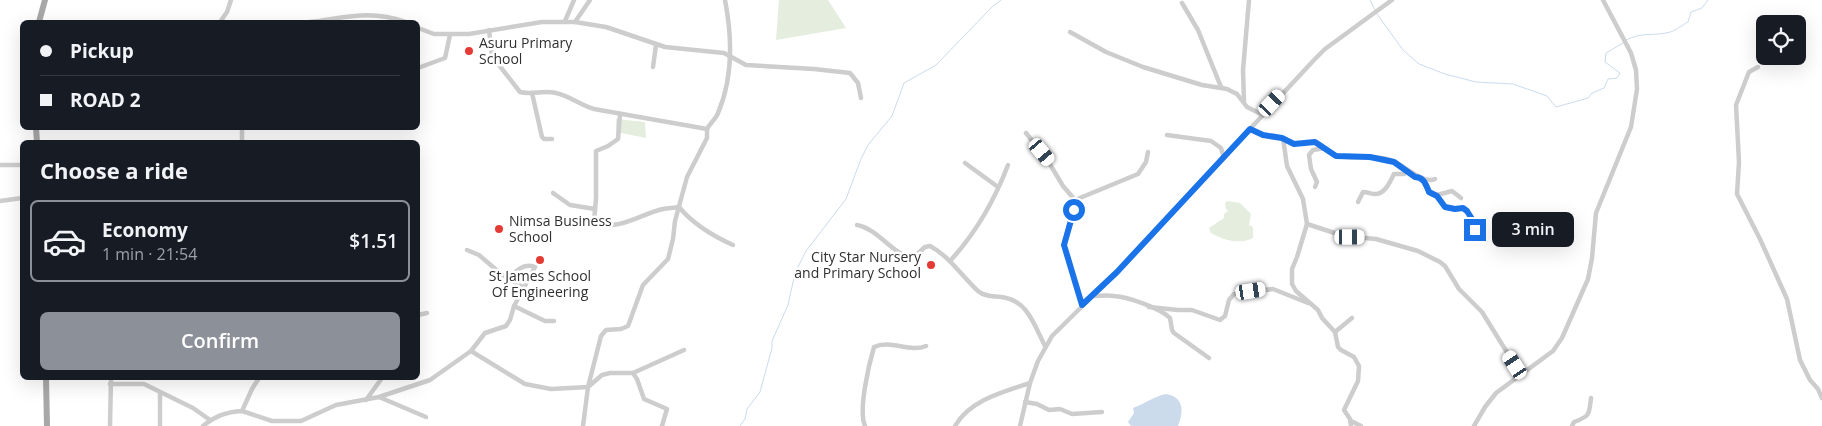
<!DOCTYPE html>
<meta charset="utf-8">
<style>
body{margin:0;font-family:"Open Sans",sans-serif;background:#242831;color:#f1f3f6;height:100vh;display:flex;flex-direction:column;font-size:19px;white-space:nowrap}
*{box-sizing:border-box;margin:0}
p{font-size:16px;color:#9ea1a6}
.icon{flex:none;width:28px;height:28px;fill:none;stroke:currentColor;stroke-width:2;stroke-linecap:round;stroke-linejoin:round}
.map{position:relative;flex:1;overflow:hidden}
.side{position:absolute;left:20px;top:140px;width:400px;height:240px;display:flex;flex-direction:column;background:#171b24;border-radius:8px;box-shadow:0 5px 20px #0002}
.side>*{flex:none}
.hud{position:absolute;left:20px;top:20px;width:400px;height:110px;border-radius:8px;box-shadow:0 5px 20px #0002;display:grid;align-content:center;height:110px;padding:0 20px;background:#171b24}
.controls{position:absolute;left:1756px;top:15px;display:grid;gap:10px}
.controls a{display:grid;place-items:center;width:50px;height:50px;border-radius:8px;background:#171b24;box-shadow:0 5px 20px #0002;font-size:25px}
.end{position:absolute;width:22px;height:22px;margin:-11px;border:6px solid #1a73e8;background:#fff;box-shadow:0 0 0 2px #fff}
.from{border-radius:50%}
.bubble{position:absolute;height:35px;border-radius:8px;background:#171b24;box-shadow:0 5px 20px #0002;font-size:16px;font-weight:600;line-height:35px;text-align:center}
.car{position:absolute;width:15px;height:30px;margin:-15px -8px;border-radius:6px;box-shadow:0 0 4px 1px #0007;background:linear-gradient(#fff 24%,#345 0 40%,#fff 0 76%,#345 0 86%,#fff 0)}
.hud b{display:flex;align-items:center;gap:18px;height:48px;font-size:19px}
.hud b+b{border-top:1px solid #363941}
.hud i{width:12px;height:12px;background:#f1f3f6}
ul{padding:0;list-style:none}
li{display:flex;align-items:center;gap:15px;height:82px;margin:0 10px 8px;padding:0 10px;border:2px solid transparent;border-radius:8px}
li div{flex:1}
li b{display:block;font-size:19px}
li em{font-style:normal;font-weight:600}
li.current{border-color:#8c9099}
li>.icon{width:45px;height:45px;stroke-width:1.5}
h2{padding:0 20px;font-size:22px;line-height:60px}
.button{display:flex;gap:10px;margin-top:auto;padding:10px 20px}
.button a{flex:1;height:58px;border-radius:8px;background:#8c9099;color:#fff;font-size:20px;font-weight:600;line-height:58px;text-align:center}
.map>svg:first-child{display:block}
</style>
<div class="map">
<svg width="1822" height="426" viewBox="0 0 1822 426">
<rect width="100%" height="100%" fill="#fff"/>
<!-- green -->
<g fill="#e4edde">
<path d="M779 0H828L846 28 776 40Z"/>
<path d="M616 119 645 122 646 138 616 132Z"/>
<path d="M1227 201 1240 203 1251 214 1249 225 1253 227V238C1240 245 1223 240 1211 233L1209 228 1224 218V214L1228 211 1226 209 1225 203Z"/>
</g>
<!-- water -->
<path fill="#cbdbec" d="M1166 394C1184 397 1184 411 1178 426H1131L1128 422 1134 413 1133 408C1144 404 1155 396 1166 394Z"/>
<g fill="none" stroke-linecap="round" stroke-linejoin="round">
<!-- stream -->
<g stroke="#cbdbec" stroke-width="1">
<path d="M1370 0 1375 10"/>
<path d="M1377 14 1403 50 1419 64 1445 74 1476 82 1513 84 1547 96 1556 107 1588 98 1592 93 1604 88 1608 79 1617 78 1620 73 1605 62 1606 53 1623 43"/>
<path d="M1626 40C1642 32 1650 36 1666 33 1674 32 1681 26 1688 22L1691 12 1702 8 1708 0"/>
<path d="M740 426 745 419 747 409 760 392 772 348V341L788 305 795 273 806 251 846 199 861 159 868 145 892 116 904 83 936 65 992 7 1001 0"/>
</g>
<!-- minor -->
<g stroke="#cdcdcd" stroke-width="4.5">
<path d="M1182 3 1198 30 1221 87"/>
<path d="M565 21 574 0"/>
<path d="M220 22 227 12 231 0"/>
<path d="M309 22C345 18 369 9 406 22"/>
<path d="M575 22 590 0"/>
<path d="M418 28 434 34H469L542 22H575L606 27 665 47 724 53 746 65 814 69 850 73 858 83 861 98"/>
<path d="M489 30 492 56 520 92C531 95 544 90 556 93 570 96 580 105 594 109L707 129"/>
<path d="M1070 32 1106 52 1143 67 1202 85 1227 89 1237 94 1247 107 1263 115"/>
<path d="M653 67 656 45"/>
<path d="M1758 67 1749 72 1736 105 1739 162 1737 194 1760 239 1787 299 1800 360 1810 380 1818 389 1822 398"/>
<path d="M418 68 445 58 450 35"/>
<path d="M532 93 542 137 544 139H552"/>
<path d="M1244 101 1243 70 1249 0"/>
<path d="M620 114 618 139 608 146 596 151V198L594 222C619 232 640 214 663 209 668 208 674 208 679 207 693 224 713 236 733 245"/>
<path d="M1251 129 1263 135 1283 138 1287 166 1303 199 1307 224 1297 257 1292 269V284L1296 291 1318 310 1322 318 1335 332 1338 347 1341 350 1354 357 1359 366 1358 381 1344 410 1350 419 1351 426"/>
<path d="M1026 133 1048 161 1063 186 1075 200 1064 245 1082 305"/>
<path d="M1167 135 1211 141 1221 148 1224 158"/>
<path d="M1283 138 1294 144 1315 142C1324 146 1330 155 1339 156 1356 160 1380 153 1397 163 1406 168 1425 184 1435 179"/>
<path d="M242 142V128"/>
<path d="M965 163 998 187"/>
<path d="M0 165H22"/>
<path d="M1422 179 1431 194 1437 195 1452 191 1461 198"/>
<path d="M1315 187 1317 182 1311 169 1309 155 1313 150 1325 148"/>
<path d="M553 193 570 205 595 209"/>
<path d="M1437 195 1445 207 1452 209 1463 208 1467 211 1472 219 1475 230 1477 229"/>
<path d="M1075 200 1138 174 1146 162 1148 152"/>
<path d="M0 201 22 198"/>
<path d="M1358 202 1363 192C1368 192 1371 194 1375 194 1385 194 1390 182 1394 174H1404"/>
<path d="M1307 224 1344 236 1376 239 1418 251 1440 262 1445 266 1459 289 1482 312 1521 375"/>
<path d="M857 225C879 229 895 258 914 257L925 247 930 246C949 256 962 276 978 291 985 297 993 296 1001 297 1028 300 1034 325 1045 346"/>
<path d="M1516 243 1544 242 1546 235 1541 236"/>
<path d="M467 250 479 255 500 273 524 288"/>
<path d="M950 261C975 234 995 199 1008 165"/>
<path d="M1094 296C1100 296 1107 295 1114 296 1128 297 1160 308 1170 318L1172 330 1174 333 1209 358"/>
<path d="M514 306 545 321H554"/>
<path d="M1149 307 1178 310H1192L1220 320 1225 316 1229 300 1234 294 1273 289 1308 303"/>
<path d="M418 315 427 313"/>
<path d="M1335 332 1352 318"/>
<path d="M471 351 525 384 551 389 588 387 601 336 606 330 621 329 628 326 643 285 668 259 673 239 675 221 687 177 707 138V129C710 123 716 119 718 113 733 78 732 36 725 0"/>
<path d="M633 373 684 350"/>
<path d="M110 384H144L193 408 210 420"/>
<path d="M160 393V426"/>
<path d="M379 397 426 417"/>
<path d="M366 400 382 378"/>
<path d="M1025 402 1037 404 1049 410 1060 409 1072 414 1102 412"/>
<path d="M242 411 272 421H301L336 405 379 397 430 380 471 351 485 333 506 326 510 320 514 306 535 267C524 263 517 270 510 277"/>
<path d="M1351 421 1361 426"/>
<path d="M110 426 111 378"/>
<path d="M203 426C215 416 226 412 242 411L252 389 259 378"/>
<path d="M583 426 588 387 602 375 610 373H633L637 379 644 399 667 409 662 426"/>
<path d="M865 426C858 410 869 364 874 347 890 339 910 353 926 346"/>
<path d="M955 426C970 400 1003 392 1030 383"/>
<path d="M1020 426 1030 383 1038 361 1052 336 1117 272 1314 60 1325 49 1392 0"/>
<path d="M1474 426 1485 407 1496 393 1553 351 1562 338 1588 279 1592 258 1596 213 1631 127 1637 89 1636 70 1631 53 1603 0"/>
<path d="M1572 426 1574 422C1590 416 1589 415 1591 398"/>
</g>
<!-- primary -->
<g stroke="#a8a8a8" stroke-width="6">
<path d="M39 22 45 0"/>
<path d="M36 128 37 142"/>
<path d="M46 378 47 426"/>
</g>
</g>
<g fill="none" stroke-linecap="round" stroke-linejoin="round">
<!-- route -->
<path stroke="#1a73e8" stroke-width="6" d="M1074 210 1064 245 1082 305 1117 272 1250 129 1263 135 1282 138 1294 144 1315 142 1336 156 1370 157 1394 162 1415 177C1424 177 1426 185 1429 192L1437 196 1445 207 1455 209 1463 208 1467 211 1472 219 1475 230"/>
</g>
<!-- markers -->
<g fill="#e43c35" stroke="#fff" stroke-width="2">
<circle cx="469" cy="51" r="5"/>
<circle cx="499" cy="229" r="5"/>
<circle cx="540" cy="260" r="5"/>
<circle cx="931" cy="265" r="5"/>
</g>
<g text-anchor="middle" stroke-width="5" stroke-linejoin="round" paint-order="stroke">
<!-- poi labels -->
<g font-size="14" fill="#303030" stroke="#fff" text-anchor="start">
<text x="479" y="48">Asuru Primary<tspan x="479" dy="16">School</tspan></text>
<text x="509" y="226">Nimsa Business<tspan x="509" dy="16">School</tspan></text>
<text x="921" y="262" text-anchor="end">City Star Nursery<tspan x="921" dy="16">and Primary School</tspan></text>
<text x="540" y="281" text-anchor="middle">St James School<tspan x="540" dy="16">Of Engineering</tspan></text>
</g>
</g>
</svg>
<div class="controls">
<a><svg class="icon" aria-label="locate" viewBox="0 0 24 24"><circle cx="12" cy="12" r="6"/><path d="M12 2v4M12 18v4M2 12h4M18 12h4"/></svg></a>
</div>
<i class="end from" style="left:1074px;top:210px"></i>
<i class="end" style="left:1475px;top:230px"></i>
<div class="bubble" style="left:1492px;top:212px;width:82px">3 min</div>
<i class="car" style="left:1272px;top:103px;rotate:43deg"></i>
<i class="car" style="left:1042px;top:152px;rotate:140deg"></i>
<i class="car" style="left:1350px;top:237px;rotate:90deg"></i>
<i class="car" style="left:1251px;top:291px;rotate:81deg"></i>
<i class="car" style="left:1515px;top:365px;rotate:327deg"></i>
<div class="hud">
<b><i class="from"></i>Pickup</b>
<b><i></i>ROAD 2</b>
</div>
<section class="side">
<h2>Choose a ride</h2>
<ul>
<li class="current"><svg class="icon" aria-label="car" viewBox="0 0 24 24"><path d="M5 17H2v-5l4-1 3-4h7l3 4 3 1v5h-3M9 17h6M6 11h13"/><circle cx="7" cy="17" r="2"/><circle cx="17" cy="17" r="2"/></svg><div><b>Economy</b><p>1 min · 21:54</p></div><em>$1.51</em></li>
</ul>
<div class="button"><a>Confirm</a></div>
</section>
</div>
